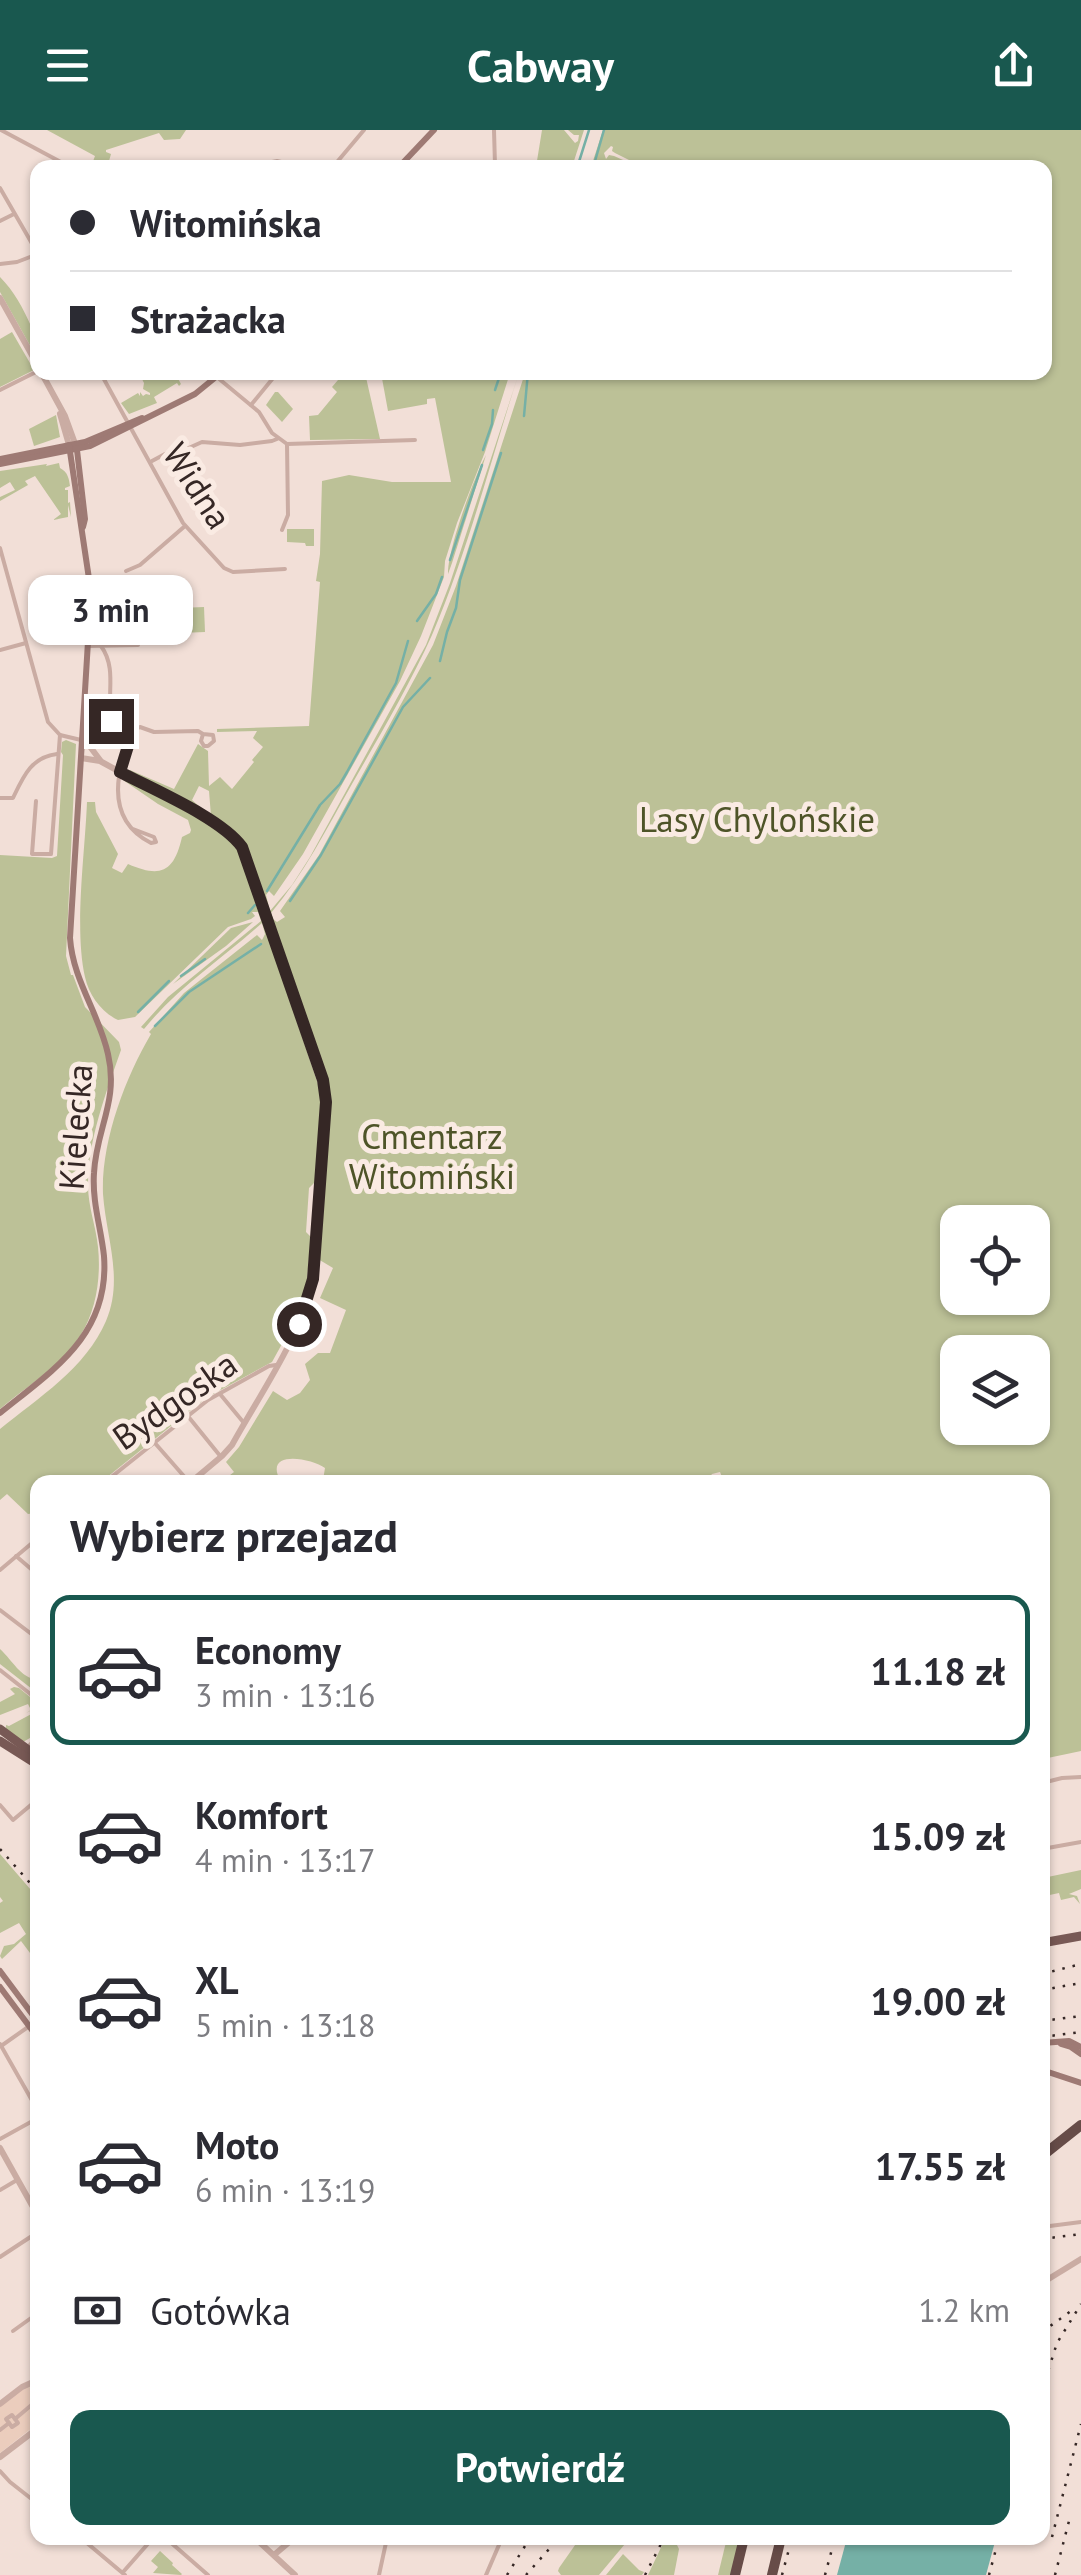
<!DOCTYPE html>
<html lang="pl">
<meta charset="utf-8">
<style>
body{margin:0;font-family:"PT Sans",sans-serif;background:#f2f2f3;color:#2b2b33;height:100vh;display:flex;flex-direction:column;font-size:38px;white-space:nowrap}
*{box-sizing:border-box;margin:0}
p{font-size:32px;color:#7c7c81}
.icon{flex:none;width:55px;height:55px;fill:none;stroke:currentColor;stroke-width:2;stroke-linecap:round;stroke-linejoin:round}
.map{position:relative;flex:1;overflow:hidden}
.drawer{position:absolute;left:30px;top:1345px;width:1020px;height:1070px;display:flex;flex-direction:column;background:#fff;border-radius:20px;box-shadow:0 2px 8px #0004}
.drawer>*{flex:none}
.guide{position:absolute;left:30px;top:30px;width:1022px;height:220px;border-radius:20px;box-shadow:0 2px 8px #0004;display:grid;align-content:center;height:220px;padding:0 40px;background:#fff}
.controls{position:absolute;left:940px;top:1075px;display:grid;gap:20px}
.controls a{display:grid;place-items:center;width:110px;height:110px;border-radius:20px;background:#fff;box-shadow:0 2px 8px #0004;font-size:50px}
.end{position:absolute;width:45px;height:45px;margin:-22px;border:12px solid #352725;background:#fff;box-shadow:0 0 0 5px #fff}
.from{border-radius:50%}
.bubble{position:absolute;height:70px;border-radius:20px;background:#fff;box-shadow:0 2px 8px #0004;font-size:32px;font-weight:700;line-height:70px;text-align:center}
.guide b{display:flex;align-items:center;gap:35px;height:95px;font-size:38px}
.guide b+b{border-top:2px solid #e1e1e2}
.guide i{width:25px;height:25px;background:#2b2b33}
ul{padding:0;list-style:none}
li{display:flex;align-items:center;gap:30px;height:150px;margin:0 20px 15px;padding:0 20px;border:5px solid transparent;border-radius:20px}
li div{flex:1}
li b{display:block;font-size:38px}
li em{font-style:normal;font-weight:700}
li.on{border-color:#19584f}
li>.icon{width:90px;height:90px;stroke-width:1.5}
h2{padding:0 40px;font-size:45px;line-height:120px}
.pay{display:flex;align-items:center;gap:25px;height:110px;padding:0 40px;font-size:38px}
.pay p{margin-inline-start:auto}
.button{display:flex;gap:20px;margin-top:auto;padding:20px 40px}
.button a{flex:1;height:115px;border-radius:20px;background:#19584f;color:#fff;font-size:40px;font-weight:700;line-height:115px;text-align:center}
header{display:flex;justify-content:space-between;align-items:center;height:130px;padding:0 40px;background:#19584f;color:#fff;font-size:45px;font-weight:700}
.map>svg:first-child{display:block}
</style>
<header><svg class="icon" aria-label="menu" viewBox="0 0 24 24"><path d="M4 6h16M4 12h16M4 18h16"/></svg>Cabway<svg class="icon" aria-label="share" viewBox="0 0 24 24"><path d="M12 15V3M7 8l5-5 5 5M5 13v7h14v-7"/></svg></header>
<div class="map">
<svg width="1081" height="2445" viewBox="0 0 1081 2445">
<rect width="100%" height="100%" fill="#f2dfd7"/>
<!-- green -->
<g fill="#bcc197" fill-rule="evenodd">
<path d="M47 0H186L180 9 164 10 159 3 106 20V22L111 24 109 31 104 30 92 34 95 26Z"/>
<path d="M542 0H564L575 13 578 11 579 5H574L568 0H584L572 37H536Z"/>
<path d="M603 0H1081V1621L1043 1629 1042 1352H724L720 1342 712 1344 706 1352H325L323 1350 325 1338C311 1328 262 1319 281 1352H221L234 1342 226 1332 239 1317 273 1261 287 1270 300 1263 310 1250 305 1234 318 1223H330L346 1180 320 1168 333 1138 318 1129 329 963 286 834 241 710 233 701 211 686 209 661 199 656 192 670 207 683 206 684 127 643 130 640 174 659 198 614 208 621 209 656 220 647 232 659 254 632 252 630 263 617 253 608 257 601 217 602V599L309 596 320 452 316 451 320 424 322 351 349 345 392 352H451L435 268 427 269V274L388 281 381 243H510L485 322 457 393 445 431 444 447 421 506 400 551 303 724 274 766 269 761 266 765 270 781 292 755 310 727 426 515 450 453 519 243C491 329 468 421 432 505 409 556 380 605 352 654 327 698 304 744 271 783L273 789 277 792 285 787 280 781 319 725 433 515 456 456 525 243 1045 242V38H645L615 23 612 21 613 17 611 16 604 23 606 29 609 25 614 26 639 37H591ZM958 1092H1032V1168H958ZM958 1222H1032V1298H958Z"/>
<path d="M0 147C14 161 23 178 31 196L37 195V228L0 162Z"/>
<path d="M12 202 34 240 0 257V209Z"/>
<path d="M144 242 175 243 181 254 179 256 177 253 154 267 157 273 129 284 121 273 138 263 140 266V262L143 266 146 264 150 265V263L143 259 144 253 141 247 137 246Z"/>
<path d="M344 243H365L380 309 310 310 309 286 318 285 337 262 332 257Z"/>
<path d="M275 262H278L293 279 282 292 266 275Z"/>
<path d="M56 285 60 307 34 316 29 299Z"/>
<path d="M486 325 452 433 448 444C447 421 474 347 486 325Z"/>
<path d="M59 333 60 338C68 342 69 349 70 356L65 358V360H68V373L70 372 71 387 68 375V387L53 390 61 384 35 346 25 351 28 355 0 371V367L15 360 10 352 0 358V341L47 334 46 336Z"/>
<path d="M287 399H314V416H306L305 413 287 412Z"/>
<path d="M204 477 205 502 157 504 156 479Z"/>
<path d="M66 610 76 614 66 826 71 845H73L85 877 119 912 121 920C106 963 88 1009 88 1055 88 1077 96 1096 98 1117 101 1145 97 1180 80 1206 61 1236 27 1256 0 1279V725L52 728 57 726 63 625 61 622 62 612Z"/>
<path d="M124 648 218 699 231 709 241 726 322 966 316 1051 309 1058 306 1102 311 1107 306 1160 293 1194 272 1232 206 1268 101 1352H38L37 1383 28 1384 7 1364 0 1370V1299C38 1268 86 1238 106 1191 124 1149 106 1107 103 1064 101 1012 125 948 151 904L149 902 184 863 257 805 262 810 265 804 262 793C222 829 178 857 144 899L141 897 168 867 261 791 258 782H252L255 786 251 789 228 797 135 887 118 890C101 882 89 865 85 847 74 799 85 723 87 672H95L96 682 118 724 112 738 122 743 128 734C160 748 174 743 182 707L190 703 191 700 188 690 158 674 123 650Z"/>
<path d="M253 792 226 816 173 854 231 798Z"/>
<path d="M0 1519C13 1531 20 1547 37 1550V1555L32 1559 0 1534Z"/>
<path d="M14 1557 19 1558 35 1571 36 1578 26 1583 31 1580 28 1574 0 1585V1572L15 1564 10 1559Z"/>
<path d="M37 1581V1604L23 1612 1 1596 6 1598V1595L9 1596Z"/>
<path d="M0 1724 37 1767 36 1831 21 1811 2 1829 0 1826 4 1816 14 1814 26 1804 19 1793 0 1803V1773L3 1771 0 1767Z"/>
<path d="M1081 1740V1759L1069 1764 1077 1766 1080 1774 1074 1767 1061 1770 1059 1763 1045 1766 1043 1770V1748Z"/>
<path d="M580 2408H630L599 2445H561L558 2441 559 2438Z"/>
<path d="M727 2408H740L731 2445H718Z"/>
<path d="M665 2409 677 2415 679 2419 674 2445H648Z"/>
<path d="M160 2421 173 2433 172 2435 182 2444 181 2445 153 2443 158 2437 151 2431Z"/>
<path d="M623 2424 639 2440 644 2442 642 2445H606Z"/>
</g>
<!-- plaza -->
<path fill="#ebcdbd" d="M37 2248V2294L0 2323V2277Z"/>
<!-- water -->
<path fill="#75b0a6" d="M847 2408H996L986 2445H837Z"/>
<g fill="none" stroke-linecap="round" stroke-linejoin="round">
<!-- stream -->
<g stroke="#75b0a6" stroke-width="2.5">
<path d="M577 38 589 0"/>
<path d="M593 38 604 0"/>
<path d="M495 260 501 242"/>
<path d="M524 286 528 242"/>
<path d="M483 320 492 294 493 280"/>
<path d="M450 430 482 335"/>
<path d="M417 491 436 464 442 447"/>
<path d="M440 531 447 502 456 478 460 450 501 323"/>
<path d="M267 761 320 675 340 654 347 642 396 553 408 511"/>
<path d="M290 771 321 725 403 577 430 548"/>
<path d="M248 783 255 775"/>
<path d="M181 846 205 829"/>
<path d="M138 882 169 851"/>
<path d="M155 896 189 862 261 814"/>
</g>
<!-- pedestrian -->
<g stroke="#caaca3" stroke-width="4">
<path d="M12 2285 18 2293 12 2297 6 2289Z"/>
<path d="M15 2289 35 2272"/>
<path d="M0 2300 9 2293"/>
</g>
<!-- minor -->
<g stroke="#caaca3" stroke-width="4">
<path d="M1 0 72 38"/>
<path d="M494 0 495 35 507 34V38"/>
<path d="M454 36 494 35"/>
<path d="M243 38 277 31 306 38"/>
<path d="M332 38 364 0"/>
<path d="M0 58 38 124"/>
<path d="M0 91 14 84"/>
<path d="M0 134 17 132 38 124"/>
<path d="M100 242 183 393 224 438 233 442 285 439"/>
<path d="M218 248 259 282 272 303 287 314 415 310"/>
<path d="M0 260 38 241"/>
<path d="M251 275 278 242"/>
<path d="M152 331 165 324 182 321 202 312 240 315 272 311 277 309"/>
<path d="M282 400 288 385 287 314"/>
<path d="M0 418 48 592 60 605 81 610"/>
<path d="M126 441 140 435 185 396"/>
<path d="M88 516 138 515"/>
<path d="M101 516C124 548 93 586 128 616"/>
<path d="M0 520 26 513"/>
<path d="M0 668H13C23 647 31 627 57 624"/>
<path d="M36 671 32 724H51L60 605"/>
<path d="M133 699 154 707 156 712 151 713C104 689 116 639 134 600L140 597 154 602 198 601 203 604 213 605 214 611 208 616H204L201 611 203 604"/>
<path d="M220 1264 244 1293"/>
<path d="M187 1285 221 1327"/>
<path d="M154 1312 189 1352"/>
<path d="M714 1347 715 1352"/>
<path d="M105 1352 208 1270 269 1236 276 1235"/>
<path d="M16 1426 38 1445"/>
<path d="M0 1440 38 1408"/>
<path d="M0 1480 38 1509"/>
<path d="M0 1540 38 1570"/>
<path d="M1042 1653 1062 1648 1081 1647"/>
<path d="M0 1675 13 1690 38 1669"/>
<path d="M1042 1719 1081 1712"/>
<path d="M0 1914 38 1981"/>
<path d="M1 1916 38 1890"/>
<path d="M0 2009 38 1988"/>
<path d="M0 2060 17 2050"/>
<path d="M1042 2097 1081 2092"/>
<path d="M0 2127 38 2102"/>
<path d="M13 2201 38 2183"/>
<path d="M0 2341 10 2352 38 2374"/>
<path d="M81 2408 125 2445"/>
<path d="M169 2411 208 2445"/>
<path d="M124 2441 153 2408"/>
<path d="M379 2445 387 2408"/>
<path d="M486 2445 502 2408"/>
</g>
<!-- tertiary -->
<g stroke="#caaca3" stroke-width="6">
<path d="M0 168 38 236"/>
<path d="M41 242 65 286 77 319"/>
<path d="M60 284 69 315"/>
<path d="M82 611 88 614 100 630"/>
<path d="M81 628 100 631 225 699 237 710 247 731 326 962 313 1149C301 1207 260 1264 232 1315L222 1326 191 1352"/>
<path d="M25 1621 38 1608"/>
<path d="M0 2018 38 2086"/>
<path d="M1042 2153 1081 2129"/>
<path d="M0 2274 22 2257 33 2252 38 2257"/>
<path d="M0 2327 38 2298"/>
<path d="M255 2408 295 2445"/>
<path d="M274 2425 294 2408"/>
</g>
<!-- secondary -->
<g stroke="#9e7a74" stroke-width="6">
<path d="M398 38 434 0"/>
<path d="M77 320 85 389 83 397"/>
<path d="M0 329 85 312 142 288"/>
<path d="M0 334 90 316 195 264 222 242"/>
<path d="M0 1283C53 1240 110 1205 104 1126 101 1098 92 1072 94 1043 96 999 119 971 108 924 99 883 73 851 70 808L91 462 69 315"/>
<path d="M0 1841 38 1892"/>
<path d="M0 1857 38 1908"/>
<path d="M1042 1913 1069 1911 1081 1917"/>
<path d="M1061 1914 1071 1917 1081 1924"/>
<path d="M1042 1940 1081 1953"/>
</g>
<!-- primary -->
<g stroke="#785955" stroke-width="9">
<path d="M0 1599 38 1627"/>
<path d="M0 1611 38 1635"/>
<path d="M1042 1813 1081 1806"/>
</g>
<!-- trunk -->
<g stroke="#674c48" stroke-width="10">
<path d="M1042 2026 1081 1995"/>
<path d="M735 2445 744 2408"/>
<path d="M772 2445 781 2408"/>
</g>
<!-- rail -->
<g stroke="#352725" stroke-width="2.5" stroke-dasharray="2.5 8" stroke-linecap="butt">
<path d="M0 1719 38 1762"/>
<path d="M1042 1844 1081 1834"/>
<path d="M1042 1860 1081 1853"/>
<path d="M1042 1891 1081 1886"/>
<path d="M1042 1907 1081 1902"/>
<path d="M1042 2109 1081 2104"/>
<path d="M1042 2202 1071 2181"/>
<path d="M1042 2260 1057 2213 1081 2174"/>
<path d="M1052 2407 1081 2294"/>
<path d="M507 2445 530 2408"/>
<path d="M526 2445 558 2409"/>
<path d="M645 2445 664 2408"/>
<path d="M782 2445 792 2408"/>
<path d="M825 2445 835 2408"/>
<path d="M989 2445 999 2408"/>
<path d="M1055 2445 1069 2391"/>
</g>
</g>
<g fill="none" stroke-linecap="round" stroke-linejoin="round">
<!-- route -->
<path stroke="#352725" stroke-width="12" d="M111 591 116 606 128 616 120 642C154 660 221 688 242 717L323 950 326 972 313 1149 299 1194"/>
</g>
<g text-anchor="middle" stroke-width="10" stroke-linejoin="round" paint-order="stroke">
<!-- street labels -->
<g font-size="35" fill="#352725" stroke="#faebe3">
<text transform="translate(197 356) rotate(57)" y="12">Widna</text>
<text transform="translate(76 997) rotate(-86)" y="12">Kielecka</text>
<text transform="translate(175 1271) rotate(-35)" y="12">Bydgoska</text>
</g>
<!-- park labels -->
<g font-size="35" fill="#4e5428" stroke="#faebe3">
<text x="757" y="702">Lasy Chylońskie</text>
<text x="432" y="1019">Cmentarz<tspan x="432" dy="40">Witomiński</tspan></text>
</g>
</g>
</svg>
<div class="controls">
<a><svg class="icon" aria-label="locate" viewBox="0 0 24 24"><circle cx="12" cy="12" r="6"/><path d="M12 2v4M12 18v4M2 12h4M18 12h4"/></svg></a>
<a><svg class="icon" aria-label="layers" viewBox="0 0 24 24"><path d="M12 4l9 5-9 5-9-5zM3 14l9 5 9-5"/></svg></a>
</div>
<i class="end from" style="left:299px;top:1194px"></i>
<i class="end" style="left:111px;top:591px"></i>
<div class="bubble" style="left:28px;top:445px;width:165px">3 min</div>
<div class="guide">
<b><i class="from"></i>Witomińska</b>
<b><i></i>Strażacka</b>
</div>
<section class="drawer">
<h2>Wybierz przejazd</h2>
<ul>
<li class="on"><svg class="icon" aria-label="car" viewBox="0 0 24 24"><path d="M5 17H2v-5l4-1 3-4h7l3 4 3 1v5h-3M9 17h6M6 11h13"/><circle cx="7" cy="17" r="2"/><circle cx="17" cy="17" r="2"/></svg><div><b>Economy</b><p>3 min · 13:16</p></div><em>11.18 zł</em></li>
<li><svg class="icon" aria-label="car" viewBox="0 0 24 24"><path d="M5 17H2v-5l4-1 3-4h7l3 4 3 1v5h-3M9 17h6M6 11h13"/><circle cx="7" cy="17" r="2"/><circle cx="17" cy="17" r="2"/></svg><div><b>Komfort</b><p>4 min · 13:17</p></div><em>15.09 zł</em></li>
<li><svg class="icon" aria-label="car" viewBox="0 0 24 24"><path d="M5 17H2v-5l4-1 3-4h7l3 4 3 1v5h-3M9 17h6M6 11h13"/><circle cx="7" cy="17" r="2"/><circle cx="17" cy="17" r="2"/></svg><div><b>XL</b><p>5 min · 13:18</p></div><em>19.00 zł</em></li>
<li><svg class="icon" aria-label="car" viewBox="0 0 24 24"><path d="M5 17H2v-5l4-1 3-4h7l3 4 3 1v5h-3M9 17h6M6 11h13"/><circle cx="7" cy="17" r="2"/><circle cx="17" cy="17" r="2"/></svg><div><b>Moto</b><p>6 min · 13:19</p></div><em>17.55 zł</em></li>
</ul>
<div class="pay"><svg class="icon" aria-label="cash" viewBox="0 0 24 24"><path d="M3 7h18v10H3z"/><circle cx="12" cy="12" r="2"/></svg>Gotówka<p>1.2 km</p></div>
<div class="button"><a>Potwierdź</a></div>
</section>
</div>
